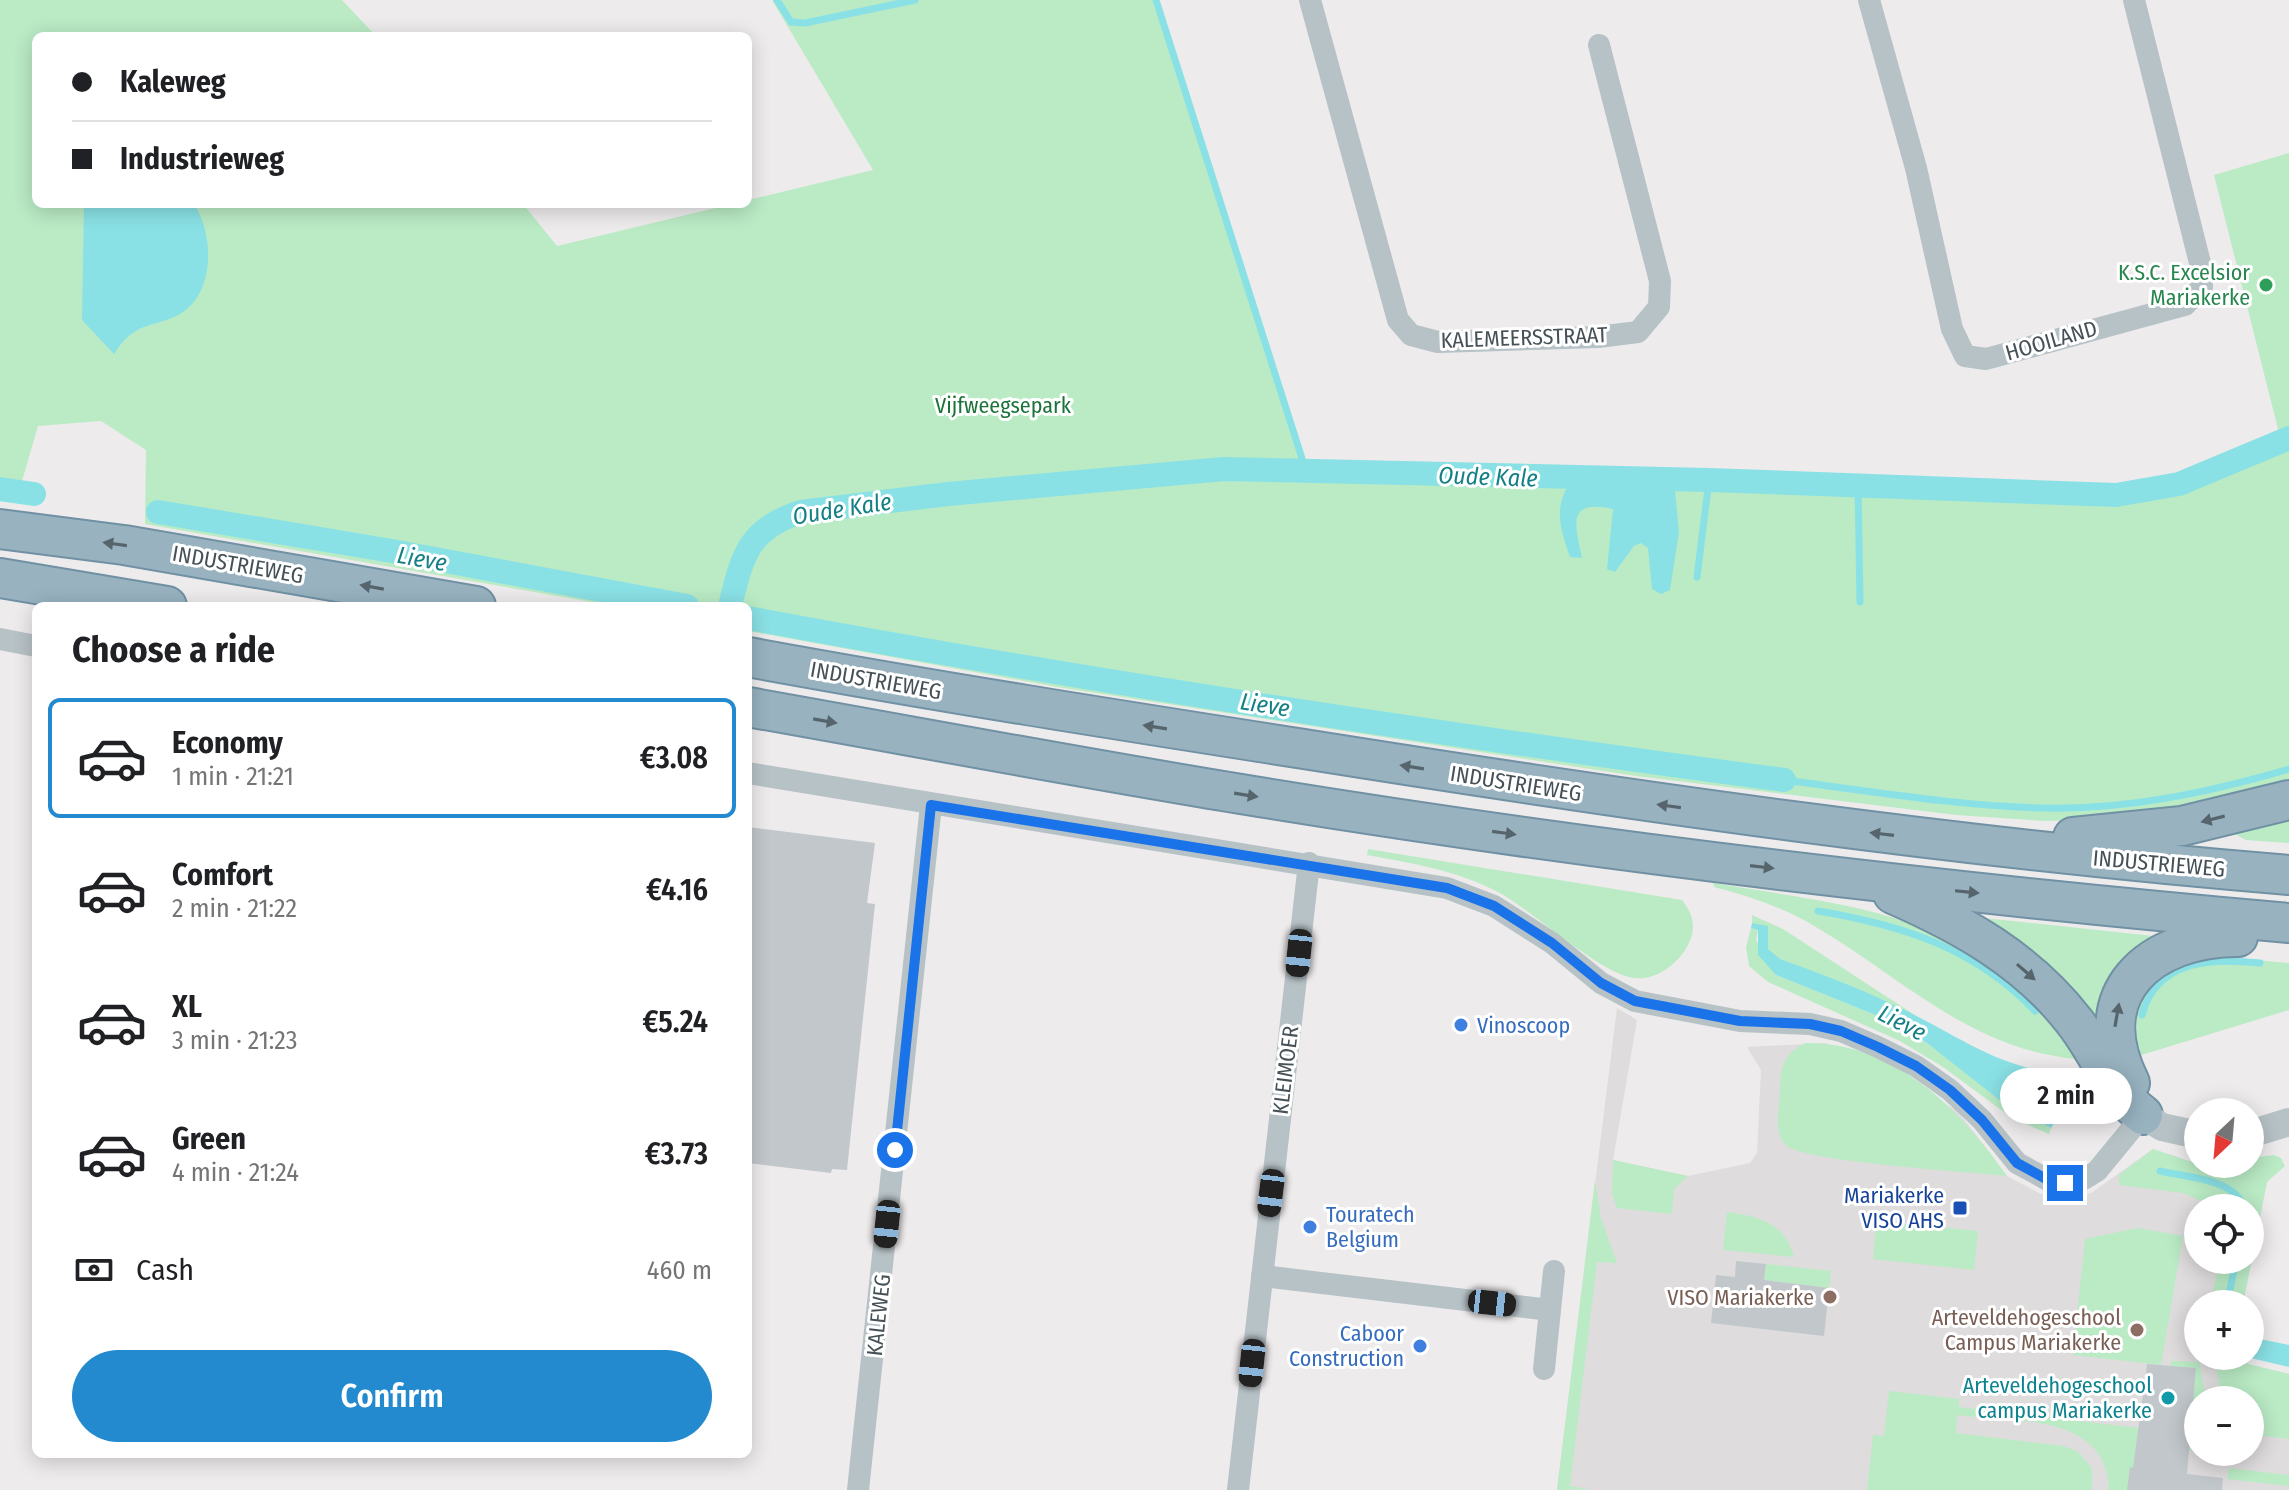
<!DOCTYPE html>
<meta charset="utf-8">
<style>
body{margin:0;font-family:"Fira Sans Condensed",sans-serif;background:#f6f6f6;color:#202124;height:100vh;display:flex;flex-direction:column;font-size:30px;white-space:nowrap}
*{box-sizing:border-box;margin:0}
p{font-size:26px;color:#757577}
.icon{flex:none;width:44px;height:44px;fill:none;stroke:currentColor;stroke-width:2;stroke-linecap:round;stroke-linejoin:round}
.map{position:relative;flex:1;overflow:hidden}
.details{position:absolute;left:32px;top:602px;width:720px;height:856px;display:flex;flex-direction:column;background:#fff;border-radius:12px;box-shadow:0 4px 20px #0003}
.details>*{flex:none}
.top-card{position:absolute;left:32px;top:32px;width:720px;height:176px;border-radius:12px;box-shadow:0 4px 20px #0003;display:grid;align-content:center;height:176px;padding:0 40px;background:#fff}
.needle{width:52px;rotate:206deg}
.tools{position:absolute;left:2184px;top:1098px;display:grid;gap:16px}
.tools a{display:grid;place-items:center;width:80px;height:80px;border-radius:50%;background:#fff;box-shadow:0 4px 20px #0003;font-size:40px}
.end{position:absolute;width:36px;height:36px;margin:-18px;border:10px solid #1a73e8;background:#fff;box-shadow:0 0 0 4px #fff}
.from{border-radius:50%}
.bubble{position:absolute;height:56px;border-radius:28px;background:#fff;box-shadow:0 4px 20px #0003;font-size:26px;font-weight:600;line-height:56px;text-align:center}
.car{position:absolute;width:24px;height:48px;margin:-24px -12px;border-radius:10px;box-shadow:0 0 6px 2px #0007;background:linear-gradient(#222 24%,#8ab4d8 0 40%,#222 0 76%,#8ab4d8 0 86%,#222 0)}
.top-card b{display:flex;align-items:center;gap:28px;height:76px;font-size:30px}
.top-card b+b{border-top:2px solid #e0e0e0}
.top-card i{width:20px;height:20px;background:#202124}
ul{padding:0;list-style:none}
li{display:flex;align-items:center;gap:24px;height:120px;margin:0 16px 12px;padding:0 24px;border:4px solid transparent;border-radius:12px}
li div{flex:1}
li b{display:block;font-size:30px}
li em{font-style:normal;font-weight:600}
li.current{border-color:#238ad0}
li>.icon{width:72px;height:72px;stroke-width:1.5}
h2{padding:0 40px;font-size:36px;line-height:96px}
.pay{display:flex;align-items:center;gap:20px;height:88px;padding:0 40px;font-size:30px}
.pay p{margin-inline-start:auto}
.action{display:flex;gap:16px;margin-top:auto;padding:16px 40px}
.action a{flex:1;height:92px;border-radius:48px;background:#238ad0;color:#fff;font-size:32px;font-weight:600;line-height:92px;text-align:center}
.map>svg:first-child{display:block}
</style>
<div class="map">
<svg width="2289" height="1490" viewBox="0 0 2289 1490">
<rect width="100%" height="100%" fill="#eeebec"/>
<!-- education -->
<path fill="#dfdcdd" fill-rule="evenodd" d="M1617 1008 1637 1020 1613 1160 1688 1176 1750 1163 1757 1153 1761 1070 1747 1047 1826 1043 1957 1110 2007 1176 2041 1194 2059 1198 2091 1193 2153 1149 2198 1164H2250V1158L2267 1181 2243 1304H2198V1356H2242L2248 1364 2289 1374V1490H1557ZM2198 1208H2250V1260H2198ZM2198 1400H2250V1452H2198Z"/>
<!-- green -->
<g fill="#baebc5">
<path d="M0 0H342L376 36H36V204H523L557 246 732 204H748V200L873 170 772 0H1156L1306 471 1709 480 2116 495 2179 484 2281 441 2214 175 2289 153V783L2233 799 2095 820 2044 821 1956 815 1636 776 1057 687 748 631V606H614L145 524 146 450 101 421 38 426 18 495 0 493Z"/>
<path d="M2289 806V843L2246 840 2231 832Z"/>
<path d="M1368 849 1682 900C1693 914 1697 928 1688 945 1679 963 1656 981 1634 978 1598 973 1533 910 1496 891 1455 870 1411 863 1367 855Z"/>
<path d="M1713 883C1869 909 1983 913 2076 1059 1970 1049 1904 979 1816 927 1785 908 1749 896 1714 887Z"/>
<path d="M1752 915 1783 929 1924 1021 1892 1004 1775 957 1768 950 1767 932 1752 923Z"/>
<path d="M1965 916 2163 937 2101 1027Z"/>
<path d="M1751 928 1758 930 1756 940 1776 975 1878 1016 1927 1043 2018 1112 2051 1128 2049 1134 2012 1118 1943 1067 1900 1041 1768 982 1749 966 1746 947Z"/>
<path d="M2215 956 2289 963V1010L2138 1056C2124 995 2161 968 2215 956Z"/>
<path d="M1805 1043C1892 1041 1961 1109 2007 1176 1971 1172 1807 1162 1787 1146 1773 1134 1779 1109 1780 1093 1780 1068 1782 1055 1805 1043Z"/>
<path d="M2081 1077 2087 1078 2091 1089 2069 1090 2054 1123 2018 1100V1091L2026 1082 2077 1083Z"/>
<path d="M2153 1149 2198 1164H2250V1158L2274 1155 2281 1158 2285 1166 2267 1182 2243 1304H2210L2220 1260H2250V1208H2217L2183 1193 2119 1185V1175Z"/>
<path d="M1613 1160 1688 1176 1674 1189 1672 1214 1617 1208 1612 1194Z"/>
<path d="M1595 1180 1601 1218 1617 1263 1597 1262 1570 1486 1590 1489 1557 1490Z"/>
<path d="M1727 1212C1758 1216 1785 1223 1794 1257L1723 1250Z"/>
<path d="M1876 1221 1978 1231 1974 1270 1873 1259Z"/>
<path d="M2138 1228 2183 1236 2161 1365 2073 1355 2085 1239Z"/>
<path d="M1766 1264 1831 1271 1829 1288 1764 1280Z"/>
<path d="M2214 1356H2242L2248 1364 2289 1374V1439L2257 1435 2254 1453 2250 1452V1400H2222Z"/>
<path d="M2172 1361 2199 1362 2206 1400H2198V1450H2187L2196 1368 2170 1366Z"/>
<path d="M1889 1391 1959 1399V1407L2139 1428 2152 1470 2130 1468 2127 1490H2109C2107 1413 2014 1422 1957 1415L1956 1433 2063 1446 2077 1451 2092 1468V1490H1867L1873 1435 1884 1436Z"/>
<path d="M2229 1468 2289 1475V1486L2227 1479Z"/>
</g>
<!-- water -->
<g fill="#8ae1e5">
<path d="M84 204H194C213 233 215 285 187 309 161 330 137 316 114 354L82 320Z"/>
<path d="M1573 477 1674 479 1679 532 1670 590 1661 594 1652 589 1648 548 1641 543 1634 546 1615 572 1607 569 1613 509C1566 499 1575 524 1582 558L1570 557C1559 525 1553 507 1573 477Z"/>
<path d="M1752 923 1768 926V949L1780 959C1818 973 1857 987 1894 1005 1967 1039 1994 1069 2081 1077L2080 1081 2026 1082 2018 1091V1100L2054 1123 2051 1128 2002 1102 1927 1043 1878 1016 1776 975 1758 955V930L1751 928Z"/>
<path d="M2250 1337 2289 1345V1367L2242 1356H2250Z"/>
</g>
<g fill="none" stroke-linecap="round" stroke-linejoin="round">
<!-- stream -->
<g stroke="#8ae1e5" stroke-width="7">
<path d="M777 0 791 22 805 23 915 0"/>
<path d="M1156 0 1306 471"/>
<path d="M1858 485 1860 602"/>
<path d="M1697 577 1709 480"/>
<path d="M1784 780C1870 791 1957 806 2044 808 2127 810 2210 792 2289 769"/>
<path d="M1818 911C1902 925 1975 948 2035 1011"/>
<path d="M2142 1015C2157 959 2212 958 2260 963"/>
<path d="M2160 1171C2183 1177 2239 1179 2243 1208"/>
<path d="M2227 1304 2236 1260"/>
</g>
<!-- canal -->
<g stroke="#8ae1e5" stroke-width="24">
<path d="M0 489 34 494"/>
<path d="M158 512 392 551 687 606"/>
<path d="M731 602C743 553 750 528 801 512L948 494 1224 469 1709 480 2116 495 2179 484 2289 438"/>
<path d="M748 618C1091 682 1437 734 1784 780"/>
</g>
</g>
<!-- building -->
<g fill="#c2c7cb">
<path d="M748 827 875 843 867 903 875 904 847 1170 832 1169 831 1173 748 1163Z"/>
<path d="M1736 1261 1766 1264 1764 1280 1829 1288 1824 1336 1711 1323 1716 1275 1735 1277Z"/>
<path d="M2147 1364 2196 1368 2187 1474 2223 1478 2222 1490H2127L2130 1467 2133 1468Z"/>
</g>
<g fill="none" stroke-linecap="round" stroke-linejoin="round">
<!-- trunk casing -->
<g stroke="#7091a4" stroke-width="42">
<g id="trunk">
<path d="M0 529 124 545 476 606"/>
<path d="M0 578 167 606"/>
<path d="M748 657C933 691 1118 720 1304 749 1631 801 1958 848 2289 875"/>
<path d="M748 707C912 736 1076 767 1241 794 1588 851 1939 892 2289 923"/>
<path d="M2073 837 2182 826 2289 800"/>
<path d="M1893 894C1962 924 2027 960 2074 1021 2099 1052 2110 1090 2143 1115"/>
<path d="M2130 1083C2085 993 2150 937 2238 937"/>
</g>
</g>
<!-- minor -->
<g stroke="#b7c2c7" stroke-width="22">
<path d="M1310 0 1398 320 1411 335 1438 342 1598 337 1638 332 1659 307 1660 281 1599 45"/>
<path d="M1869 0 1916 168 1952 329 1965 356 1986 359 2185 305 2202 287 2201 267 2134 0"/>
<path d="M0 639 36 646"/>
<path d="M748 773 1447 888 1494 906 1552 943 1601 983 1635 1001 1740 1021 1810 1024 1841 1031 1878 1047 1916 1066 1950 1090 1982 1120 2017 1163 2048 1180 2065 1183 2084 1179 2097 1171 2143 1115"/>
<path d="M1262 1276 1550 1310 1544 1369"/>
<path d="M1550 1310 1554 1271"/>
<path d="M858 1490 931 805"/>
<path d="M1238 1490 1309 863"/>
</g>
<!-- tertiary -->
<g stroke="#b7c2c7" stroke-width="28">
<path d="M2143 1115 2162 1127 2198 1135"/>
<path d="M2250 1134 2289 1122"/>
</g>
<!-- trunk -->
<use href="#trunk" stroke="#98b2c0" stroke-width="38"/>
</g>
<!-- one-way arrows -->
<defs><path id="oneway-solid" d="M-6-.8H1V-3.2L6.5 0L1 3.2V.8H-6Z" transform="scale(2)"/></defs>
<g fill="#56646c">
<use href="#oneway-solid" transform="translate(115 544) rotate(-172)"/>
<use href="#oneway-solid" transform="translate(372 587) rotate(-170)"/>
<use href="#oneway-solid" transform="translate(825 721) rotate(10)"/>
<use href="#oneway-solid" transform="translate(1155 727) rotate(-171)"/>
<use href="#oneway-solid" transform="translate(1412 767) rotate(-171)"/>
<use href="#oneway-solid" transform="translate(1246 795) rotate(9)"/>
<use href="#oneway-solid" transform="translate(1669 806) rotate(-172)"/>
<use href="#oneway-solid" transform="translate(2213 819) rotate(166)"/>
<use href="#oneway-solid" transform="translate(1504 833) rotate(8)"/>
<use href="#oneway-solid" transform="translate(1882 834) rotate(-173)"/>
<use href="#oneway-solid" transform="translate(1762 867) rotate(7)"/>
<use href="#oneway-solid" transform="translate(1967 892) rotate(6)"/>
<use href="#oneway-solid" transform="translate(2026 972) rotate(41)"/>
<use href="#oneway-solid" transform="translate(2117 1015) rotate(-80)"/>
</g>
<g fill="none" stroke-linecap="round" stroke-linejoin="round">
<!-- route -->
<path stroke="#1a73e8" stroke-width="10" d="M895 1150 931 805 1447 888 1494 906 1552 943 1601 983 1635 1001 1740 1021 1810 1024 1841 1031 1878 1047 1916 1066 1950 1090 1982 1120 2017 1163 2048 1180 2065 1183"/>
</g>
<!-- markers -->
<circle fill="#2e9e5b" stroke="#fff" stroke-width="3" cx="2266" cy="285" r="8"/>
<g fill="#3f7fe0" stroke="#fff" stroke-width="3">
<circle cx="1461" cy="1025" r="8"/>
<circle cx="1310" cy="1227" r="8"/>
<circle cx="1420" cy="1346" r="8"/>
</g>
<rect fill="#1a4fb4" stroke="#fff" stroke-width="3" x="1952" y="1200" width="16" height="16" rx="4"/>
<g fill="#8d6e63" stroke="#fff" stroke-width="3">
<circle cx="1830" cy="1297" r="8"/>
<circle cx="2137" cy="1330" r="8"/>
</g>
<circle fill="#0f9aa8" stroke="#fff" stroke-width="3" cx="2168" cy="1398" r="8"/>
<g text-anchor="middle" stroke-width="6" stroke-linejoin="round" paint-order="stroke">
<!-- leisure labels -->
<g font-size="22" fill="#27864d" stroke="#fff" text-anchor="end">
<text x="2250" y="280">K.S.C. Excelsior<tspan x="2250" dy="25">Mariakerke</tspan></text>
</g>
<!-- street labels -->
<g font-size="22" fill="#455157" stroke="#fff">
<text transform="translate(1524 337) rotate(-2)" y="8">KALEMEERSSTRAAT</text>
<text transform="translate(2051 340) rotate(-16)" y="8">HOOILAND</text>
<text transform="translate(238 564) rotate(10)" y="8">INDUSTRIEWEG</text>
<text transform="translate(876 680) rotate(10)" y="8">INDUSTRIEWEG</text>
<text transform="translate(1516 783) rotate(9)" y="8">INDUSTRIEWEG</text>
<text transform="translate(2159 863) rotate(5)" y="8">INDUSTRIEWEG</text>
<text transform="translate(1285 1070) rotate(-83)" y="8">KLEIMOER</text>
<text transform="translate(878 1315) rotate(-84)" y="8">KALEWEG</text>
</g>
<!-- park labels -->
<g font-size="22" fill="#1b7339" stroke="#fff">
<text x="1003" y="413">Vijfweegsepark</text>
</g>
<!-- shop labels -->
<g font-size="22" fill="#366cbe" stroke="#fff" text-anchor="start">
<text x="1477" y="1033">Vinoscoop</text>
<text x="1326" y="1222">Touratech<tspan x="1326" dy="25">Belgium</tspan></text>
<text x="1404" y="1341" text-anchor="end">Caboor<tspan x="1404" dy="25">Construction</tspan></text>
</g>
<!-- transit labels -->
<g font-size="22" fill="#164399" stroke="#fff" text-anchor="end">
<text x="1944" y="1203">Mariakerke<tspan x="1944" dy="25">VISO AHS</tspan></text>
</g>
<!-- education labels -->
<g font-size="22" fill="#785e54" stroke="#fff" text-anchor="end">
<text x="1814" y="1305">VISO Mariakerke</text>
<text x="2121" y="1325">Arteveldehogeschool<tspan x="2121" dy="25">Campus Mariakerke</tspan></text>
</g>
<!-- culture labels -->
<g font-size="22" fill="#0d838f" stroke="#fff" text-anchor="end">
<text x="2152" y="1393">Arteveldehogeschool<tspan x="2152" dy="25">campus Mariakerke</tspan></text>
</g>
<!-- water labels -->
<g font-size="24" font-style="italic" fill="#148086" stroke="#fff">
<text transform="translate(1488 477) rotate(2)" y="8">Oude Kale</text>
<text transform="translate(842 509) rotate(-9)" y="8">Oude Kale</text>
<text transform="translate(422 559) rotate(10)" y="8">Lieve</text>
<text transform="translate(1265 705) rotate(9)" y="8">Lieve</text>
<text transform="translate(1902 1023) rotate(27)" y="8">Lieve</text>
</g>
</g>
</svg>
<div class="tools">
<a><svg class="needle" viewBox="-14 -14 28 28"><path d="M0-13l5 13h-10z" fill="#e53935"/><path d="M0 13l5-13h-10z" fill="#757577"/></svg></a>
<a><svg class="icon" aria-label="locate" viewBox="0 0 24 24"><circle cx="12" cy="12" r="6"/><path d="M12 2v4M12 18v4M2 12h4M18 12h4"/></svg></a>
<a>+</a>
<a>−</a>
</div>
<i class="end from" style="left:895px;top:1150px"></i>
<i class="end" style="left:2065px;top:1183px"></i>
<div class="bubble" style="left:2000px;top:1068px;width:132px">2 min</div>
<i class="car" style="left:1299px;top:953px;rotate:186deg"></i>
<i class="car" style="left:1271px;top:1193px;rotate:187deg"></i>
<i class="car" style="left:887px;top:1224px;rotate:186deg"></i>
<i class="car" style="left:1492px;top:1303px;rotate:96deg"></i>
<i class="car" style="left:1252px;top:1363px;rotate:186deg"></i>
<div class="top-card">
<b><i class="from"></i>Kaleweg</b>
<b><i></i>Industrieweg</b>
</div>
<section class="details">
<h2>Choose a ride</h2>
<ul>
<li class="current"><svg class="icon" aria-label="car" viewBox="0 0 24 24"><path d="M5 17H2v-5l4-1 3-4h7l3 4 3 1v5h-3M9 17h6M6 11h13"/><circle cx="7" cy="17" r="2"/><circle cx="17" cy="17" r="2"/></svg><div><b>Economy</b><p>1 min · 21:21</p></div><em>€3.08</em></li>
<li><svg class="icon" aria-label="car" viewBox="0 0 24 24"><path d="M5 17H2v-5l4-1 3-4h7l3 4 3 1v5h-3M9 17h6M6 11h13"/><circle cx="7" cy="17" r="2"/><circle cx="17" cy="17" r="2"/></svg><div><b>Comfort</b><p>2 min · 21:22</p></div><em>€4.16</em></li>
<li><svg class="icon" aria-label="car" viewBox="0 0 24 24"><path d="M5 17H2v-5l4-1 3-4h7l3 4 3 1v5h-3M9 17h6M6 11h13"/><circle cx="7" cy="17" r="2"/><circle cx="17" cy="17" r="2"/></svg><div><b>XL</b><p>3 min · 21:23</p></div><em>€5.24</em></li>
<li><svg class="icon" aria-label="car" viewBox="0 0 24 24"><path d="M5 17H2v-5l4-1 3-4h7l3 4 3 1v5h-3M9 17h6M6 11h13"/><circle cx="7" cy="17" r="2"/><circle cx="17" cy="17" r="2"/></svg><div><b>Green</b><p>4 min · 21:24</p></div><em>€3.73</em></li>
</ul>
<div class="pay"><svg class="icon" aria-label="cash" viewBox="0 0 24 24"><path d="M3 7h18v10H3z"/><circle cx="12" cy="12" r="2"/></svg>Cash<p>460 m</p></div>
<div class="action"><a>Confirm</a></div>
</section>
</div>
